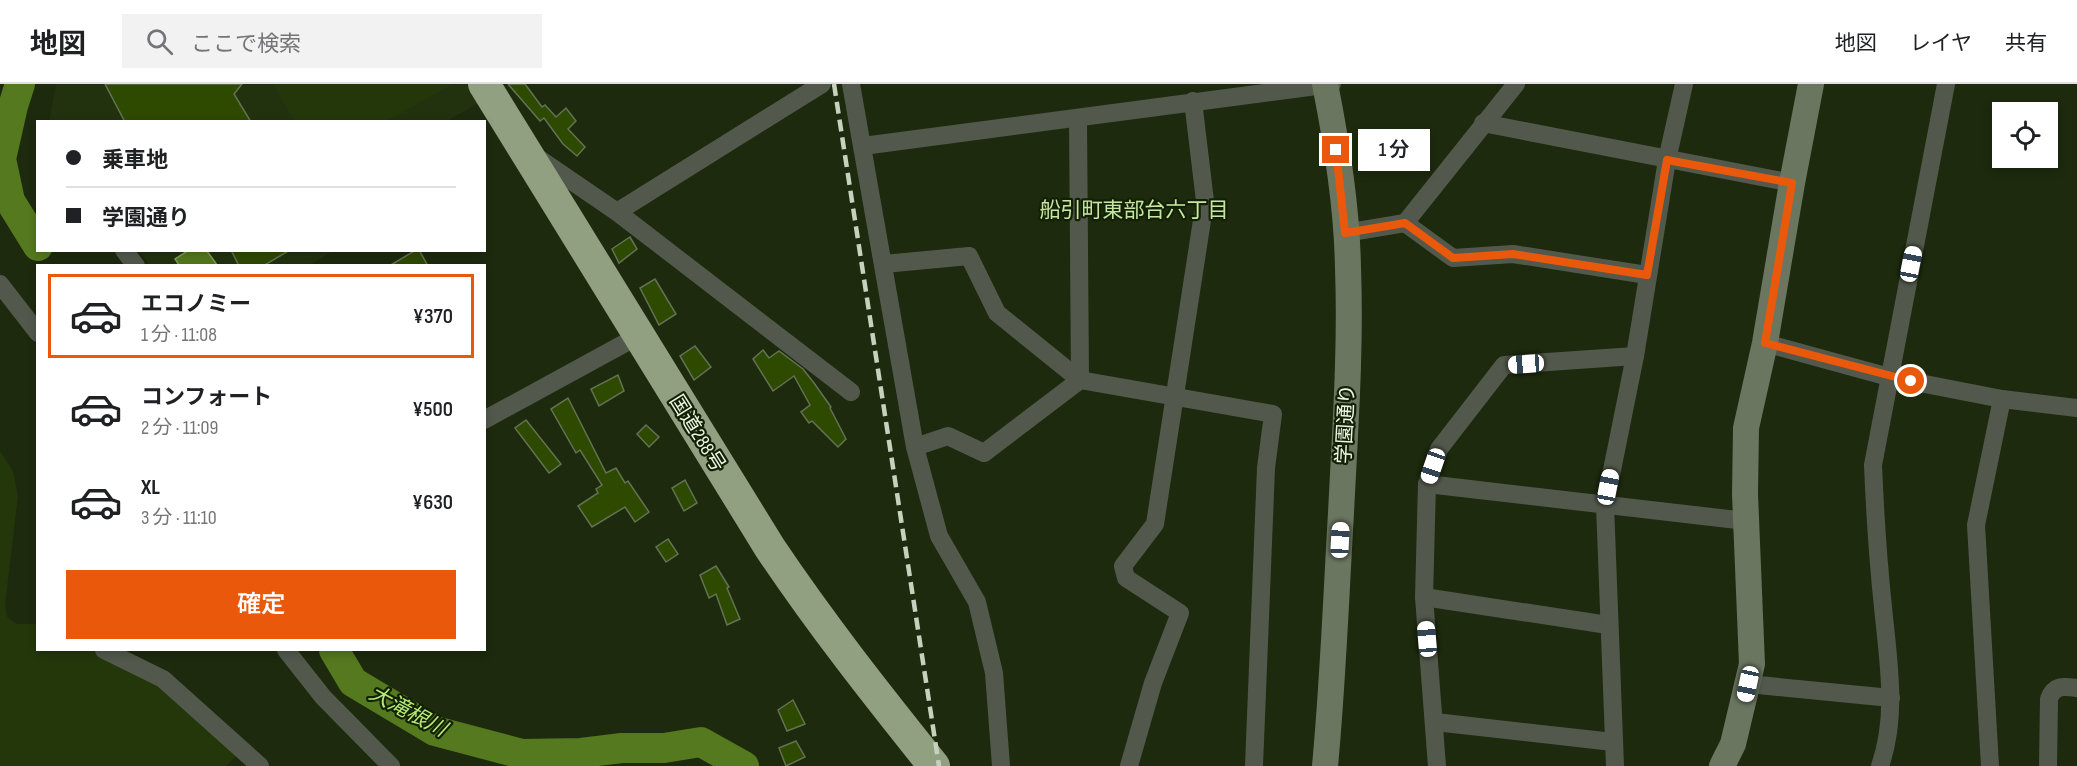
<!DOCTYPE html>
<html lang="ja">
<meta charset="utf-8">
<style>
body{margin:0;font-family:"Sofia Sans Condensed","Noto Sans JP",sans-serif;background:#f2f2f2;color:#202124;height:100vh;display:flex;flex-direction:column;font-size:22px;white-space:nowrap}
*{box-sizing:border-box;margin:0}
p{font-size:20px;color:#757577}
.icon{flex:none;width:33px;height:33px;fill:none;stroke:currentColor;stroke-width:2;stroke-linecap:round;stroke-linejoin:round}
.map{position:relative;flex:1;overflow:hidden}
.panel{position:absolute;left:36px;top:180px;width:450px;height:387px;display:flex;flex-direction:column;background:#fff;border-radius:0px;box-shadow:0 3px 9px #0003}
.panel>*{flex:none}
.guide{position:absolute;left:36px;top:36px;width:450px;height:132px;border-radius:0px;box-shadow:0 3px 9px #0003;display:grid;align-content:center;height:132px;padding:0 30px;background:#fff}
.fabs{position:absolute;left:1992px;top:18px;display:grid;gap:12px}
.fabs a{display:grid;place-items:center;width:66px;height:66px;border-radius:0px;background:#fff;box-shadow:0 3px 9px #0003;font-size:30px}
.end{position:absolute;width:27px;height:27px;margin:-14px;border:8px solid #ea580c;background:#fff;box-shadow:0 0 0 3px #fff}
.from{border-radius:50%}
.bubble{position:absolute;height:42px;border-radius:0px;background:#fff;box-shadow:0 3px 9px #0003;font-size:20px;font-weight:600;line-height:42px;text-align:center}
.car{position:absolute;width:18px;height:36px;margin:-18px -9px;border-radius:8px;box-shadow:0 0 4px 2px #0007;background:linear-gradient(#fff 24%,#345 0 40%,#fff 0 76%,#345 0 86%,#fff 0)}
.guide b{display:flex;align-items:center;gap:21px;height:57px;font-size:22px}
.guide b+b{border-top:2px solid #e0e0e0}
.guide i{width:15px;height:15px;background:#202124}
ul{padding:10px 0 0;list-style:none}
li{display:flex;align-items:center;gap:18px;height:84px;margin:0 12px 9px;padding:0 18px;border:3px solid transparent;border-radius:0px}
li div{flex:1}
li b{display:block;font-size:22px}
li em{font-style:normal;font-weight:600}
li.current{border-color:#ea580c}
li>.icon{width:54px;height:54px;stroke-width:1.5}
.primary-button{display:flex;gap:12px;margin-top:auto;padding:12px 30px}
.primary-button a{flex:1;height:69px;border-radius:0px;background:#ea580c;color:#fff;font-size:24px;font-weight:600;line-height:69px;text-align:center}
header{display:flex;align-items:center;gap:36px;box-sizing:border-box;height:84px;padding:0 30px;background:#fff;border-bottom:2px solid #e0e0e0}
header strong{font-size:28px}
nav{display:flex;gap:33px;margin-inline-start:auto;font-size:21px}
.search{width:420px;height:54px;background:#f2f2f2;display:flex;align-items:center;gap:15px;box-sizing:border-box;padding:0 21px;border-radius:0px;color:#757577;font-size:22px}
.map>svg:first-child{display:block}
</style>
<header>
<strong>地図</strong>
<div class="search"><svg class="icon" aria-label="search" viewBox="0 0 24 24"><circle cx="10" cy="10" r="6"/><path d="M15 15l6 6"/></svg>ここで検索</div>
<nav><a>地図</a><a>レイヤ</a><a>共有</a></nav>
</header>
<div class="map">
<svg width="2077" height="682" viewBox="0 0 2077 682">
<rect width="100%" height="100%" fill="#1d2a0e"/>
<!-- built -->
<g fill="#22320f">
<path d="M56 0H469L479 19 445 38H49Z"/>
<path d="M138 167H333L308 182 150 181Z"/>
</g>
<!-- green -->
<g fill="#24370b">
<path d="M273 0H451V1L387 37 295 38Z"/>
<path d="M0 367 13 387 18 412 5 521 7 533 17 540H37L38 566 123 567 157 582 246 662 226 682H0Z"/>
</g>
<!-- water -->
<path fill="#54791e" stroke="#829e59" stroke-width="1.5" d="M189 166 207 167 217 181H179L175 175Z"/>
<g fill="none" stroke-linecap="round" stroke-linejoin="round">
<!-- river -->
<g stroke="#54791e" stroke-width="30">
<path d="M20 0 13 22 1 75 10 117 38 162"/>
<path d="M334 566 353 598 435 647 522 670 581 669 622 664H664L701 658 744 682"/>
</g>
</g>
<!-- building -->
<g fill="#2e4a00" stroke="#637254" stroke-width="1.5">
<path d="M105 0H242L234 10 251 38H125Z"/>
<path d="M508 0H525L542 23 545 21 556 33 566 24 576 37 568 45 585 63 577 72 563 60 544 34 540 37Z"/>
<path d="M630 153 637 165 619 179 612 165Z"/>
<path d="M231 166H290L263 182H239Z"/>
<path d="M416 166H419L428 182H389Z"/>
<path d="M655 195 676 230 659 241 640 204Z"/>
<path d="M695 262 711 283 694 296 680 272Z"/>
<path d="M763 266 769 274 779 267 803 285 814 299 831 323 830 324 846 355 838 363 812 337 809 339 801 328 810 321 794 292 773 307 753 275Z"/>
<path d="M618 291 624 307 599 322 591 305Z"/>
<path d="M568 314 606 389 616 384 625 399 628 397 649 428 635 438 625 423 592 443 578 422 598 409 596 405 602 401 580 366 576 369 551 325Z"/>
<path d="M526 336 561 380 549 389 515 344Z"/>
<path d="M646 341 659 353 649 363 637 350Z"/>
<path d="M685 396 697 419 684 427 672 404Z"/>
<path d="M668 455 678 470 666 478 656 463Z"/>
<path d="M716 482 729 503 727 504 740 535 727 541 716 510 709 514 700 491Z"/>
<path d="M793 616 805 640 787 647 778 626Z"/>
<path d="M796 657 805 673 786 682 779 664Z"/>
</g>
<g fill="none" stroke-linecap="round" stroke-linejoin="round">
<!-- street -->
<g stroke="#52594c" stroke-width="18">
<path d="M851 0 915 363 939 452 977 518 994 589 1001 682"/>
<path d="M1516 0 1405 139 1453 174 1513 170 1647 191"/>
<path d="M1078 35 1080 296"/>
<path d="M1483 39 1792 99"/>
<path d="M863 62 1332 0"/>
<path d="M535 72 617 128 851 308"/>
<path d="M617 128 822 0"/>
<path d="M1345 149 1405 139"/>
<path d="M124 166 136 182"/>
<path d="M884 180 969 172 997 229 1080 296 1273 330 1266 384 1254 682"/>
<path d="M0 200 38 249"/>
<path d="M1765 259 1889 293 2002 315 2077 324"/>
<path d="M484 336 638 252"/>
<path d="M915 363 948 352 984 369 1080 296"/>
<path d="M1427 400 1746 437"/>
<path d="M1424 513 1608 541"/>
<path d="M104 566 163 595 260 682"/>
<path d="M286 566 323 613 391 682"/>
<path d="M1748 600 1891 614"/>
<path d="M1435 638 1613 658"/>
<path d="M1129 682 1153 599 1180 529 1126 494 1123 482 1155 440 1205 117 1193 17"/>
<path d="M1437 682 1424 513 1427 400 1439 365 1504 281 1635 272"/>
<path d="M1615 682 1605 421 1635 272 1667 76 1684 0"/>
<path d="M1880 682C1898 631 1888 576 1883 523 1878 476 1875 429 1873 381L1946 0"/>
<path d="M1990 682 1976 441 2002 315"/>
<path d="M2048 682 2049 615C2054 601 2063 602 2077 604"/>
</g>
<!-- secondary -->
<g stroke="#6b7661" stroke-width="26">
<path d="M1325 682C1333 598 1336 513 1341 429 1345 347 1351 266 1348 184 1347 123 1337 60 1325 0"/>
<path d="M1722 682 1733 660 1752 580 1745 410 1746 344 1765 259 1792 99 1811 0"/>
</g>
<!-- highway -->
<path stroke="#90a080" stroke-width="32" d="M484 0 770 464C821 540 877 611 934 682"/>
<!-- rail -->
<path stroke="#c7d2be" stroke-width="4.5" stroke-dasharray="12 6" stroke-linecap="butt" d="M834 0 939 682"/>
</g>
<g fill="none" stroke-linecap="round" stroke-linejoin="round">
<!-- route -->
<path stroke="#ea580c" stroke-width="8" d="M1336 66 1345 149 1405 139 1453 174 1513 170 1647 191 1667 76 1792 99 1765 259 1911 297"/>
</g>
<g text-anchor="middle" stroke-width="4.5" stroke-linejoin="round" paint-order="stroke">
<!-- street labels -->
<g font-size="20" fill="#ecf6e4" stroke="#142005">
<text transform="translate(1345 340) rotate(-87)" y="7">学園通り</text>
<text transform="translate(698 349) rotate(58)" y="7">国道288号</text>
</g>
<!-- neighbourhood labels -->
<g font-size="21" fill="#c5e7a1" stroke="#142005">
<text x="1134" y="133">船引町東部台六丁目</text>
</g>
<!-- water labels -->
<g font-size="21" font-style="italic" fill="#b3e976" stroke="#142005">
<text transform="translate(408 627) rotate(28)" y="7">大滝根川</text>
</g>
</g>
</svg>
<div class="fabs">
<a><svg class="icon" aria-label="locate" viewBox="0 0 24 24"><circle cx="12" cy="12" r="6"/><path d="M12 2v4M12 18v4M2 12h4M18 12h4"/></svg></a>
</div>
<i class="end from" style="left:1911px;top:297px"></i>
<i class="end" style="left:1336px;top:66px"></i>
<div class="bubble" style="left:1358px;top:45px;width:72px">1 分</div>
<i class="car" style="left:1911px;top:180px;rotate:11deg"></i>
<i class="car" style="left:1526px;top:280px;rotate:266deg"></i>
<i class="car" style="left:1433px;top:382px;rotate:199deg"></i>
<i class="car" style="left:1608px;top:403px;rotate:11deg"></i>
<i class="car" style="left:1340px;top:456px;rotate:3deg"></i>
<i class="car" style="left:1427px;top:555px;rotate:355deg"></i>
<i class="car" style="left:1748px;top:600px;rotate:192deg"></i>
<div class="guide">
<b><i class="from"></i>乗車地</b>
<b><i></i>学園通り</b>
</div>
<section class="panel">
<ul>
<li class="current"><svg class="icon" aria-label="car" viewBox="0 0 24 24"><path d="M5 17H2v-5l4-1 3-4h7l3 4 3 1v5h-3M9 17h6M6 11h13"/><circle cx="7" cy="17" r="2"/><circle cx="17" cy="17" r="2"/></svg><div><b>エコノミー</b><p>1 分 · 11:08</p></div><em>¥370</em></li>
<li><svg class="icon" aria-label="car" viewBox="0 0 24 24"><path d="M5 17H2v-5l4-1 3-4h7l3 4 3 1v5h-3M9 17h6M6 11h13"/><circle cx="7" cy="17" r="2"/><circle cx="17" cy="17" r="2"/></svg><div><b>コンフォート</b><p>2 分 · 11:09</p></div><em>¥500</em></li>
<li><svg class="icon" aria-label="car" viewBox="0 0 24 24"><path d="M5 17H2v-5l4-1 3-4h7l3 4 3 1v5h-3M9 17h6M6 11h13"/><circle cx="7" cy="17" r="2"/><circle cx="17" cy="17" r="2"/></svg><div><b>XL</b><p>3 分 · 11:10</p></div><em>¥630</em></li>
</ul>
<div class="primary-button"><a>確定</a></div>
</section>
</div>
